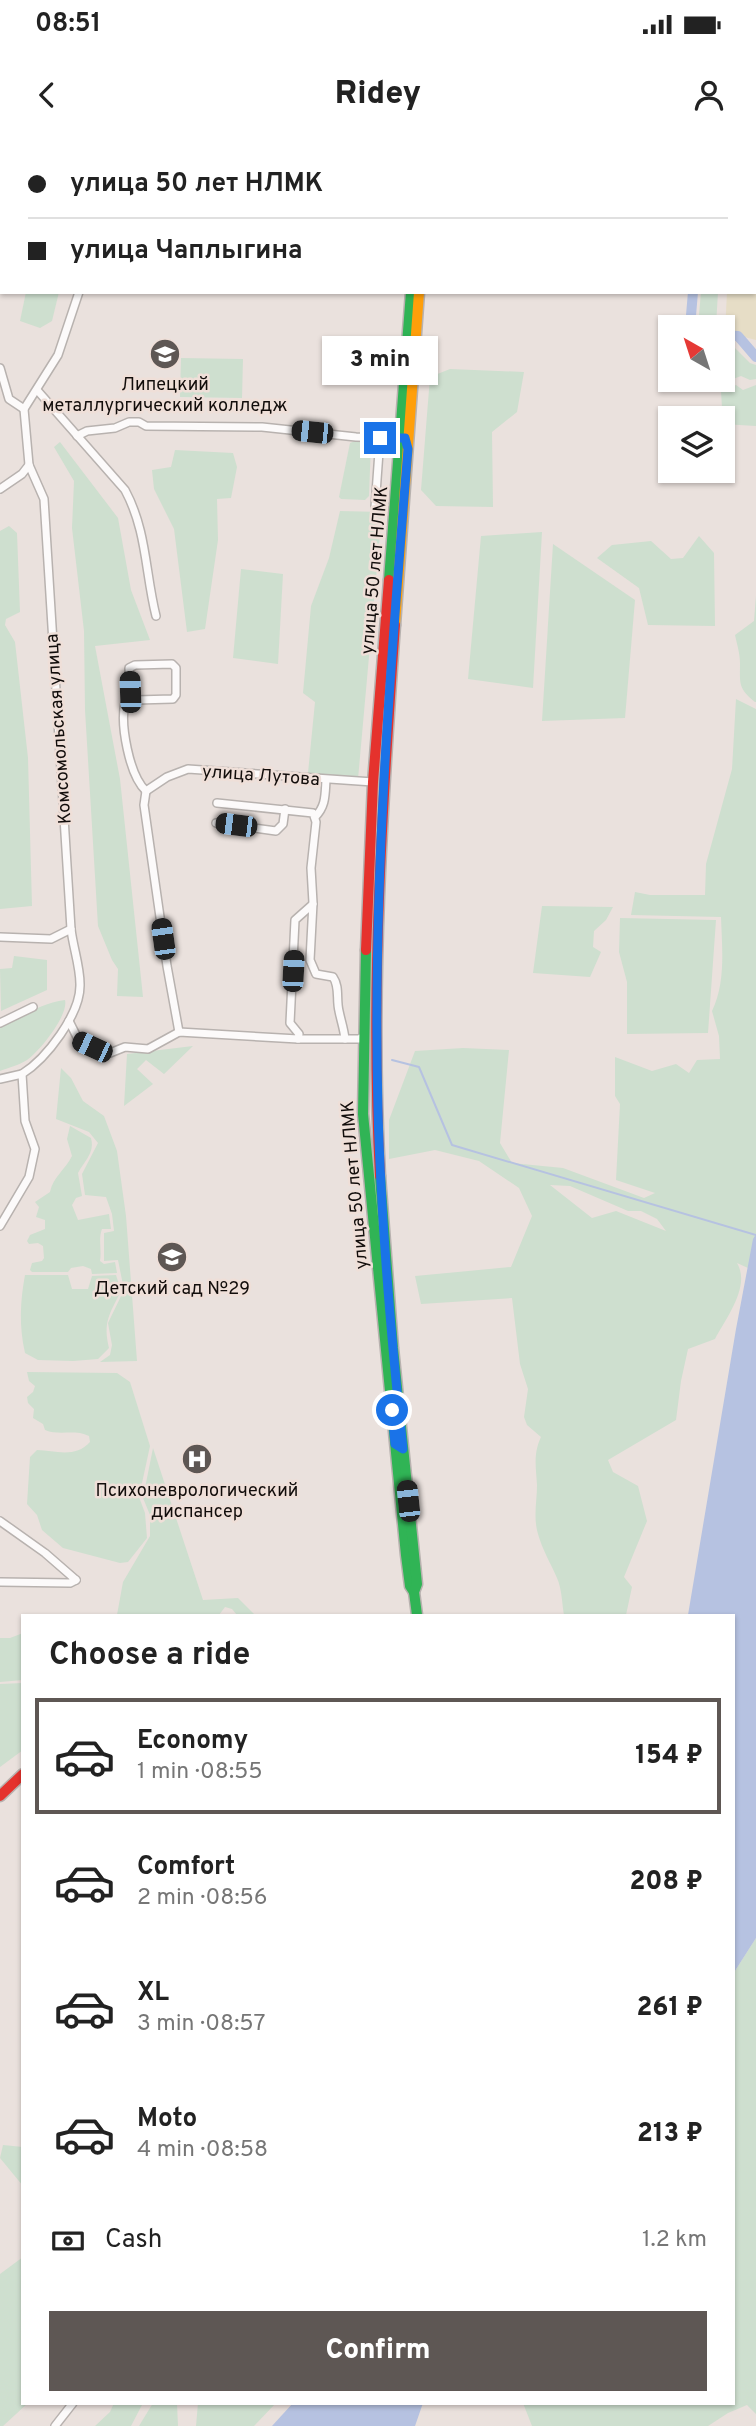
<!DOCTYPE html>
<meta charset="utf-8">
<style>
body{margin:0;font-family:Overpass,sans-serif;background:#f2f2f2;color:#222;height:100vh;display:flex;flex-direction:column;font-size:26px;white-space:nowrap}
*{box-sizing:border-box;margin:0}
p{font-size:23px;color:#767676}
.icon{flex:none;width:38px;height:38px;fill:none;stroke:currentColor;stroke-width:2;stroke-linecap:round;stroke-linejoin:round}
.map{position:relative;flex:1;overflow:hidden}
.details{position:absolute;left:21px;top:1474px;width:714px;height:791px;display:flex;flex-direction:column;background:#fff;border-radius:0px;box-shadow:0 2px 5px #0004}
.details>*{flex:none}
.banner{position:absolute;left:0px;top:0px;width:756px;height:154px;box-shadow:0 2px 5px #0004;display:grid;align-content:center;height:154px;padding:0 28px;background:#fff}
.needle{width:46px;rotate:321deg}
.fabs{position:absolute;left:658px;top:175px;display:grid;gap:14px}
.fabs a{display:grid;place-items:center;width:77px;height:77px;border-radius:0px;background:#fff;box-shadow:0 2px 5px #0004;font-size:35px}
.end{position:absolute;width:32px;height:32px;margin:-16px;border:9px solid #1a73e8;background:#fff;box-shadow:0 0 0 4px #fff}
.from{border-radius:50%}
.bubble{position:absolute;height:49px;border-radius:0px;background:#fff;box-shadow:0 2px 5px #0004;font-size:23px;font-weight:800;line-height:49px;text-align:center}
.car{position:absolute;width:21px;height:42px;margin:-21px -10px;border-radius:9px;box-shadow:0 0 5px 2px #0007;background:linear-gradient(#222 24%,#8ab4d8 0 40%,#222 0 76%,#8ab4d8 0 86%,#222 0)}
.banner b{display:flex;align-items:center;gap:24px;height:66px;font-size:26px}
.banner b+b{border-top:2px solid #e0e0e0}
.banner i{width:18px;height:18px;background:#222}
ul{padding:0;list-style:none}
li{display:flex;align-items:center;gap:21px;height:116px;margin:0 14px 10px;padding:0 14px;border:4px solid transparent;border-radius:0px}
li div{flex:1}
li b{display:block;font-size:26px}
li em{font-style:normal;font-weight:800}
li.selected{border-color:#5e5754}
li>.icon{width:63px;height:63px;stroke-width:1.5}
h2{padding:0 28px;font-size:32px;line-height:84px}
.pay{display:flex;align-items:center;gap:18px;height:77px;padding:0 28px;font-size:26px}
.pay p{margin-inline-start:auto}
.cta{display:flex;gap:14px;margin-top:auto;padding:14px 28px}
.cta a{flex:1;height:80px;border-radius:0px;background:#5e5754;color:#fff;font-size:28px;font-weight:800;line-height:80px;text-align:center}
.status{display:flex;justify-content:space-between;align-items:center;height:49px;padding:0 35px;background:#fff;direction:ltr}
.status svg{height:19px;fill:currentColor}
header{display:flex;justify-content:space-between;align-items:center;height:91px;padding:0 28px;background:#fff;font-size:32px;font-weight:800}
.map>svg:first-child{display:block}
</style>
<div class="status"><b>08:51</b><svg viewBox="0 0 49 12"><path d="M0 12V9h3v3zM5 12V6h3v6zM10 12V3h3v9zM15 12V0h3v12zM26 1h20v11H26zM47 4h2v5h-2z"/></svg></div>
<header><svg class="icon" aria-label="back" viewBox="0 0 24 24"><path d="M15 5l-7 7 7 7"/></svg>Ridey<svg class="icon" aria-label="person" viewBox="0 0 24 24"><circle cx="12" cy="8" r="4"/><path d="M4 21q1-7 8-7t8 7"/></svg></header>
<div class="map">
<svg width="756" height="2286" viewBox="0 0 756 2286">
<rect width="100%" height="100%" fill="#eae1dd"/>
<!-- green -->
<g fill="#cedfcf" fill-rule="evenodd">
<path d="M26 152H59L52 181 40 188 20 181Z"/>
<path d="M701 152H718L716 185 702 187 693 179V176L699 175Z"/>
<path d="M732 205 750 223 756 225V239L750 240 741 236 720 244 721 240H723L725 206Z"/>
<path d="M181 218 243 219 242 258 180 257Z"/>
<path d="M450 229 524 232 517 272 492 292 493 367 436 366 421 350 430 237Z"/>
<path d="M736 245 743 250 756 245V286L723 284 721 251Z"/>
<path d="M355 301 371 303 369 356 365 360 341 359 339 357 350 303Z"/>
<path d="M60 302 118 378 131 450 150 500 95 506 120 639 143 857 117 856 118 829 112 820 98 786 85 570 84 491 72 388 74 341 54 307Z"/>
<path d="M175 310 233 313 237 327 231 358 217 359 218 400 205 489 187 492 174 389 154 349 152 330 171 327Z"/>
<path d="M340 371 382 372 358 639 308 633 315 562 303 553 311 466 329 418Z"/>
<path d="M9 386 17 393 20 472 6 479 5 485 15 502 28 618 32 766 0 769V391Z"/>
<path d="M542 392 533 548 468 539 481 396Z"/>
<path d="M699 396 714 413 715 486 648 485 639 448 597 418 612 405 651 401 671 419 683 418Z"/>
<path d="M553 404 635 460 625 578 542 581Z"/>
<path d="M241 429 283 434 278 524 233 518Z"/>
<path d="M756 456V562H755C738 548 740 544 740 523 740 514 737 504 735 495L754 481Z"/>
<path d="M736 559 756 569V1094L748 1128 737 1123C751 1146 726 1178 715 1199L688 1209 681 1241 676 1280 608 1320 613 1332 638 1346 647 1381 624 1437 632 1447 626 1475H564C562 1464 562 1449 557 1438 551 1424 542 1409 538 1394 533 1377 537 1362 537 1345 536 1327 533 1314 541 1297L527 1285 524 1277 528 1249 520 1224 512 1158 421 1164 415 1136 511 1127 532 1076 519 1048 479 1021 435 1010 389 1019V980L415 911 463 908 509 910 500 1003 512 1023 563 1028 644 1058 655 1053 616 1040 620 964 615 956V917L652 931 676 924 689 933 697 920 720 919 719 896 712 871C726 842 722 808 721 777L631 775 635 752 650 755H705L706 724 732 629ZM550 1045 570 1046 628 1071H641L657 1079 666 1091 616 1071 592 1078Z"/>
<path d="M542 766 613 767 606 780 594 791 593 807 601 812 590 837 533 833Z"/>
<path d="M620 778 716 780 708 893 627 894V842L619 812Z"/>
<path d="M14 816 47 820V850L1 871 0 829 12 828Z"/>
<path d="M65 860C69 875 39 912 27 920 19 925 8 928 0 931V888C20 876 42 863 65 860Z"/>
<path d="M193 906 164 934 146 920 137 929 153 944 124 966 127 914Z"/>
<path d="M61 928 71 938 83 961 104 976 117 1011 126 1076 137 1221 100 1222 110 1215 112 1205 108 1183 124 1150 118 1120 104 1121V1093L114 1091 112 1074 106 1057 85 1055 82 1034 98 1003 89 992 56 979Z"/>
<path d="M70 986 91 998C95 1013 85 1020 78 1033L82 1056 76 1058 72 1065 78 1080 109 1074 111 1089H102C98 1099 102 1110 100 1121L104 1124 115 1122 117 1133 92 1134 91 1129 83 1126 71 1128 68 1132H32L30 1130 32 1123 42 1121 44 1118 43 1106 38 1103 29 1104 27 1101 30 1095 45 1089V1080L36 1077 39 1067 35 1062 50 1052C53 1037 65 1030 72 1016L67 999Z"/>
<path d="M25 1135H68L72 1149H88L92 1136 116 1135 121 1151C109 1175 103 1182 109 1208L98 1219 73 1221 38 1220 25 1213C19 1186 20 1162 25 1135Z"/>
<path d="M27 1232 117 1233 130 1242 150 1306 139 1357 145 1373 147 1398 128 1422 120 1423 63 1408 42 1390 37 1375 27 1364 30 1317 37 1310C56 1311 76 1318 90 1302L89 1296C75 1289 59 1296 45 1290L43 1284 33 1278 34 1269 28 1263 27 1257 33 1252 35 1246 29 1241Z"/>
<path d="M153 1308 203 1460 238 1458 255 1475H237L232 1469 225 1467 219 1475H117L123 1442 150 1396V1375L143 1358Z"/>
<path d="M23 1493V1540L0 1542V1498H10Z"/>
<path d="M23 1543V1610L0 1627V1544Z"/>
<path d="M756 1798V2274L747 2265 728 2273 708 2286H532L523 2263H733V1834Z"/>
<path d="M3 2005 23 2007V2046L0 2018Z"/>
<path d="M23 2117V2263H28L3 2286H0V2134Z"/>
<path d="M114 2263H143L131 2286H95L110 2272Z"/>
<path d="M153 2263H177L178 2286H139Z"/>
<path d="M198 2263H276L254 2286H196Z"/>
</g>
<!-- sand -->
<path fill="#e6ddc6" d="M736 0H756V200L725 192 727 152H754V2H736Z"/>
<!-- water -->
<g fill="#b6c2e1">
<path d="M756 1094V1798L733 1834V1475H688L736 1189 753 1099Z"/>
<path d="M293 2263H423L415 2286H272Z"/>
</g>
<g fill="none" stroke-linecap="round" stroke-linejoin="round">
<!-- stream -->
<g stroke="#b6c2e1" stroke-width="2">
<path d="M194 0V2"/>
<path d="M108 2V0"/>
<path d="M392 920 419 927 452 1005 756 1095"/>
</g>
<!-- river -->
<g stroke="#b6c2e1" stroke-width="10">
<path d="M626 0 627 2"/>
<path d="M690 187 693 152"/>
<path d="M723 195 738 196 756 217"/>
</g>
<!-- street casing -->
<g stroke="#b8b2af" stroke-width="10">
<g id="street">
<path d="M112 2V0"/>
<path d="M0 228 9 259 24 269"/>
<path d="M37 250 125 350C147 391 145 432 156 476"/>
<path d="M77 296 87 291 115 288 129 282H139L146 286 262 287 356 297 401 298"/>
<path d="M0 349 22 334 29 325"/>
<path d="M375 367 380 298"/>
<path d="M136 560 130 552 129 528 135 525 172 524 176 528V555L173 559 136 560 125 563C120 584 129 635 146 651"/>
<path d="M146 651 144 665 167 826 179 892"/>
<path d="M146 651 167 637 188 629 373 642"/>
<path d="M217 663 313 673 316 682 311 728 313 763 310 820 316 834 333 837C340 847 336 859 339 871 341 881 344 889 345 899"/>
<path d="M315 677C326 666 325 655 326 640"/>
<path d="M216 683 276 691 283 684 285 669"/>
<path d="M0 797 51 799 71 789"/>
<path d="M69 881 79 901 110 913 125 907 148 909 179 892 298 899H359L364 896"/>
<path d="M0 883 33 867"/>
<path d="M298 899 299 894 290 883 295 780 313 764"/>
<path d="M0 939 22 934"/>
<path d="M0 1086 29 1037 35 1009 25 981 22 934C46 919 81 874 80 844 80 826 73 807 71 789L44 359 29 325 24 269 58 215 79 152"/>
<path d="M0 1381 45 1413 76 1440"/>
<path d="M0 1442 70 1443 76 1440"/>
<path d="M55 2286 73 2263"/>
</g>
</g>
<!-- fast casing -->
<g stroke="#b8b2af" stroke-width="13">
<g id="fast">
<path d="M411 0V2"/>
<path d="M389 440 411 152"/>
<path d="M366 810 363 974 406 1415 410 1446 414 1452"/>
<path d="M380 1036 393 1208 417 1444 414 1452 417 1475"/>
</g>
</g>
<!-- slow casing -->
<g stroke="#b8b2af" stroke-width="13">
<g id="slow">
<path d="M421 0 422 2"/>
<path d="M395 485 419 152"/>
</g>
</g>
<!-- jam casing -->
<g stroke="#b8b2af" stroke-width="13">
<g id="jam">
<path d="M366 810 373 642 389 440"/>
<path d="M380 1036C370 852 382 668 395 485"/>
<path d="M0 1656 23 1634"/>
</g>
</g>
<!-- street -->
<use href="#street" stroke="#fcfafa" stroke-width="7"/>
<!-- fast -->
<use href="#fast" stroke="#30b455" stroke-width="10"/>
<!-- slow -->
<use href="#slow" stroke="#ff9f0a" stroke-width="10"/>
<!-- jam -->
<use href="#jam" stroke="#e5322d" stroke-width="10"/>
</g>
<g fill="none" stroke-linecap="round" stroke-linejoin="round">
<!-- route -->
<path stroke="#1a73e8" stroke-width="9" d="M380 298H405L408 309C390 529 372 750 378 970 381 1083 391 1197 403 1309L395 1304 392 1270"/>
</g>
<!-- icons -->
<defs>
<g id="university-disc" transform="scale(1.575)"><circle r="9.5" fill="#5e5754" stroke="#efdfd8"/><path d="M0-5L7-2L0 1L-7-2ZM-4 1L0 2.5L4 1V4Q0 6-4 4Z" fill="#fff"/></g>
<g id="school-disc" transform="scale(1.575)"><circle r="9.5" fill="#5e5754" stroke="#efdfd8"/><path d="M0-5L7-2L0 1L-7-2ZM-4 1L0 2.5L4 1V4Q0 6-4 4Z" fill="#fff"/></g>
<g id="hospital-disc" transform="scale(1.575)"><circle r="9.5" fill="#5e5754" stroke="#efdfd8"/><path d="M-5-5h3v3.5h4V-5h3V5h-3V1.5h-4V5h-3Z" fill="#fff"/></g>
</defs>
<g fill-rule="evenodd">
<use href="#university-disc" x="165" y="214"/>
<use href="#school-disc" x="172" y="1117"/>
<use href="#hospital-disc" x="197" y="1319"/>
</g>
<g text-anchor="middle" stroke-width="5" stroke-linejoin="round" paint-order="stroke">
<!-- poi labels -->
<g font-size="18" fill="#120d0b" stroke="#efdfd8">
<text x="165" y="250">Липецкий<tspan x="165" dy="21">металлургический колледж</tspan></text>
<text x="172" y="1154">Детский сад №29</text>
<text x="197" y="1356">Психоневрологический<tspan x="197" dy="21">диспансер</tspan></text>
</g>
<!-- street labels -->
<g font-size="18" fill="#120d0b" stroke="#efdfd8">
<text transform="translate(374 430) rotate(-85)" y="6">улица 50 лет НЛМК</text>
<text transform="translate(58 589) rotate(-94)" y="6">Комсомольская улица</text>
<text transform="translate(261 635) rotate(4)" y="6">улица Лутова</text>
<text transform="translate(354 1045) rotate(-95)" y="6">улица 50 лет НЛМК</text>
</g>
</g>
</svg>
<div class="fabs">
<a><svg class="needle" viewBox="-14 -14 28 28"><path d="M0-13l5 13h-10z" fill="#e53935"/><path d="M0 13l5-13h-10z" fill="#767676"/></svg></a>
<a><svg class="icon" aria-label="layers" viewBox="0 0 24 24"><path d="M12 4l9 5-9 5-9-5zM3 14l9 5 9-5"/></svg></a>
</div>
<i class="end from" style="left:392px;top:1270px"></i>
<i class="end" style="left:380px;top:298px"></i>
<div class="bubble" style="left:322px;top:196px;width:116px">3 min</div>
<i class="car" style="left:312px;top:292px;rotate:276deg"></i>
<i class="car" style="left:130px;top:552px;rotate:358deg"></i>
<i class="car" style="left:236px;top:685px;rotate:277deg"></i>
<i class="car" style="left:163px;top:799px;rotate:352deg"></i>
<i class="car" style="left:293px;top:831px;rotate:3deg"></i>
<i class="car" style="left:92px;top:907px;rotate:295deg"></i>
<i class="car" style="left:408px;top:1361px;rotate:354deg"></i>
<div class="banner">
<b><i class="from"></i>улица 50 лет НЛМК</b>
<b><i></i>улица Чаплыгина</b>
</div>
<section class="details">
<h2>Choose a ride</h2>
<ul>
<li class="selected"><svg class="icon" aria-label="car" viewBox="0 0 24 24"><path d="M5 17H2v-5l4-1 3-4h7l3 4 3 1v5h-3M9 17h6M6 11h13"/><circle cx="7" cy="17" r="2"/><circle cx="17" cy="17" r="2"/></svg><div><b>Economy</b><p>1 min · 08:55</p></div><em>154 ₽</em></li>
<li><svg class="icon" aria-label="car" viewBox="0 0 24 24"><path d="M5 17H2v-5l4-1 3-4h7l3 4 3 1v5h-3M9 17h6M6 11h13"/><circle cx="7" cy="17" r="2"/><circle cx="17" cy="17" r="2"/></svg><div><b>Comfort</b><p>2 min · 08:56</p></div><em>208 ₽</em></li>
<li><svg class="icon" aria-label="car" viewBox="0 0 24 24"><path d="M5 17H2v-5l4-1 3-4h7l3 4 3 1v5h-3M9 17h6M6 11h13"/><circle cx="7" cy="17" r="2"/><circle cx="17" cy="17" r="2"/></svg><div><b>XL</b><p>3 min · 08:57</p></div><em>261 ₽</em></li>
<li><svg class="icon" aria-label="car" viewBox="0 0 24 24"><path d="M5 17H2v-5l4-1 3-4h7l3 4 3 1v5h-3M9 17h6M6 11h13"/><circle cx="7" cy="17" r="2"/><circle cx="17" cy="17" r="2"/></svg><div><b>Moto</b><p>4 min · 08:58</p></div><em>213 ₽</em></li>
</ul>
<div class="pay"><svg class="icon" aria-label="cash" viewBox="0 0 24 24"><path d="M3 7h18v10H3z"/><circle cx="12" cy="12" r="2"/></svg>Cash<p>1.2 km</p></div>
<div class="cta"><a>Confirm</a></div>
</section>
</div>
